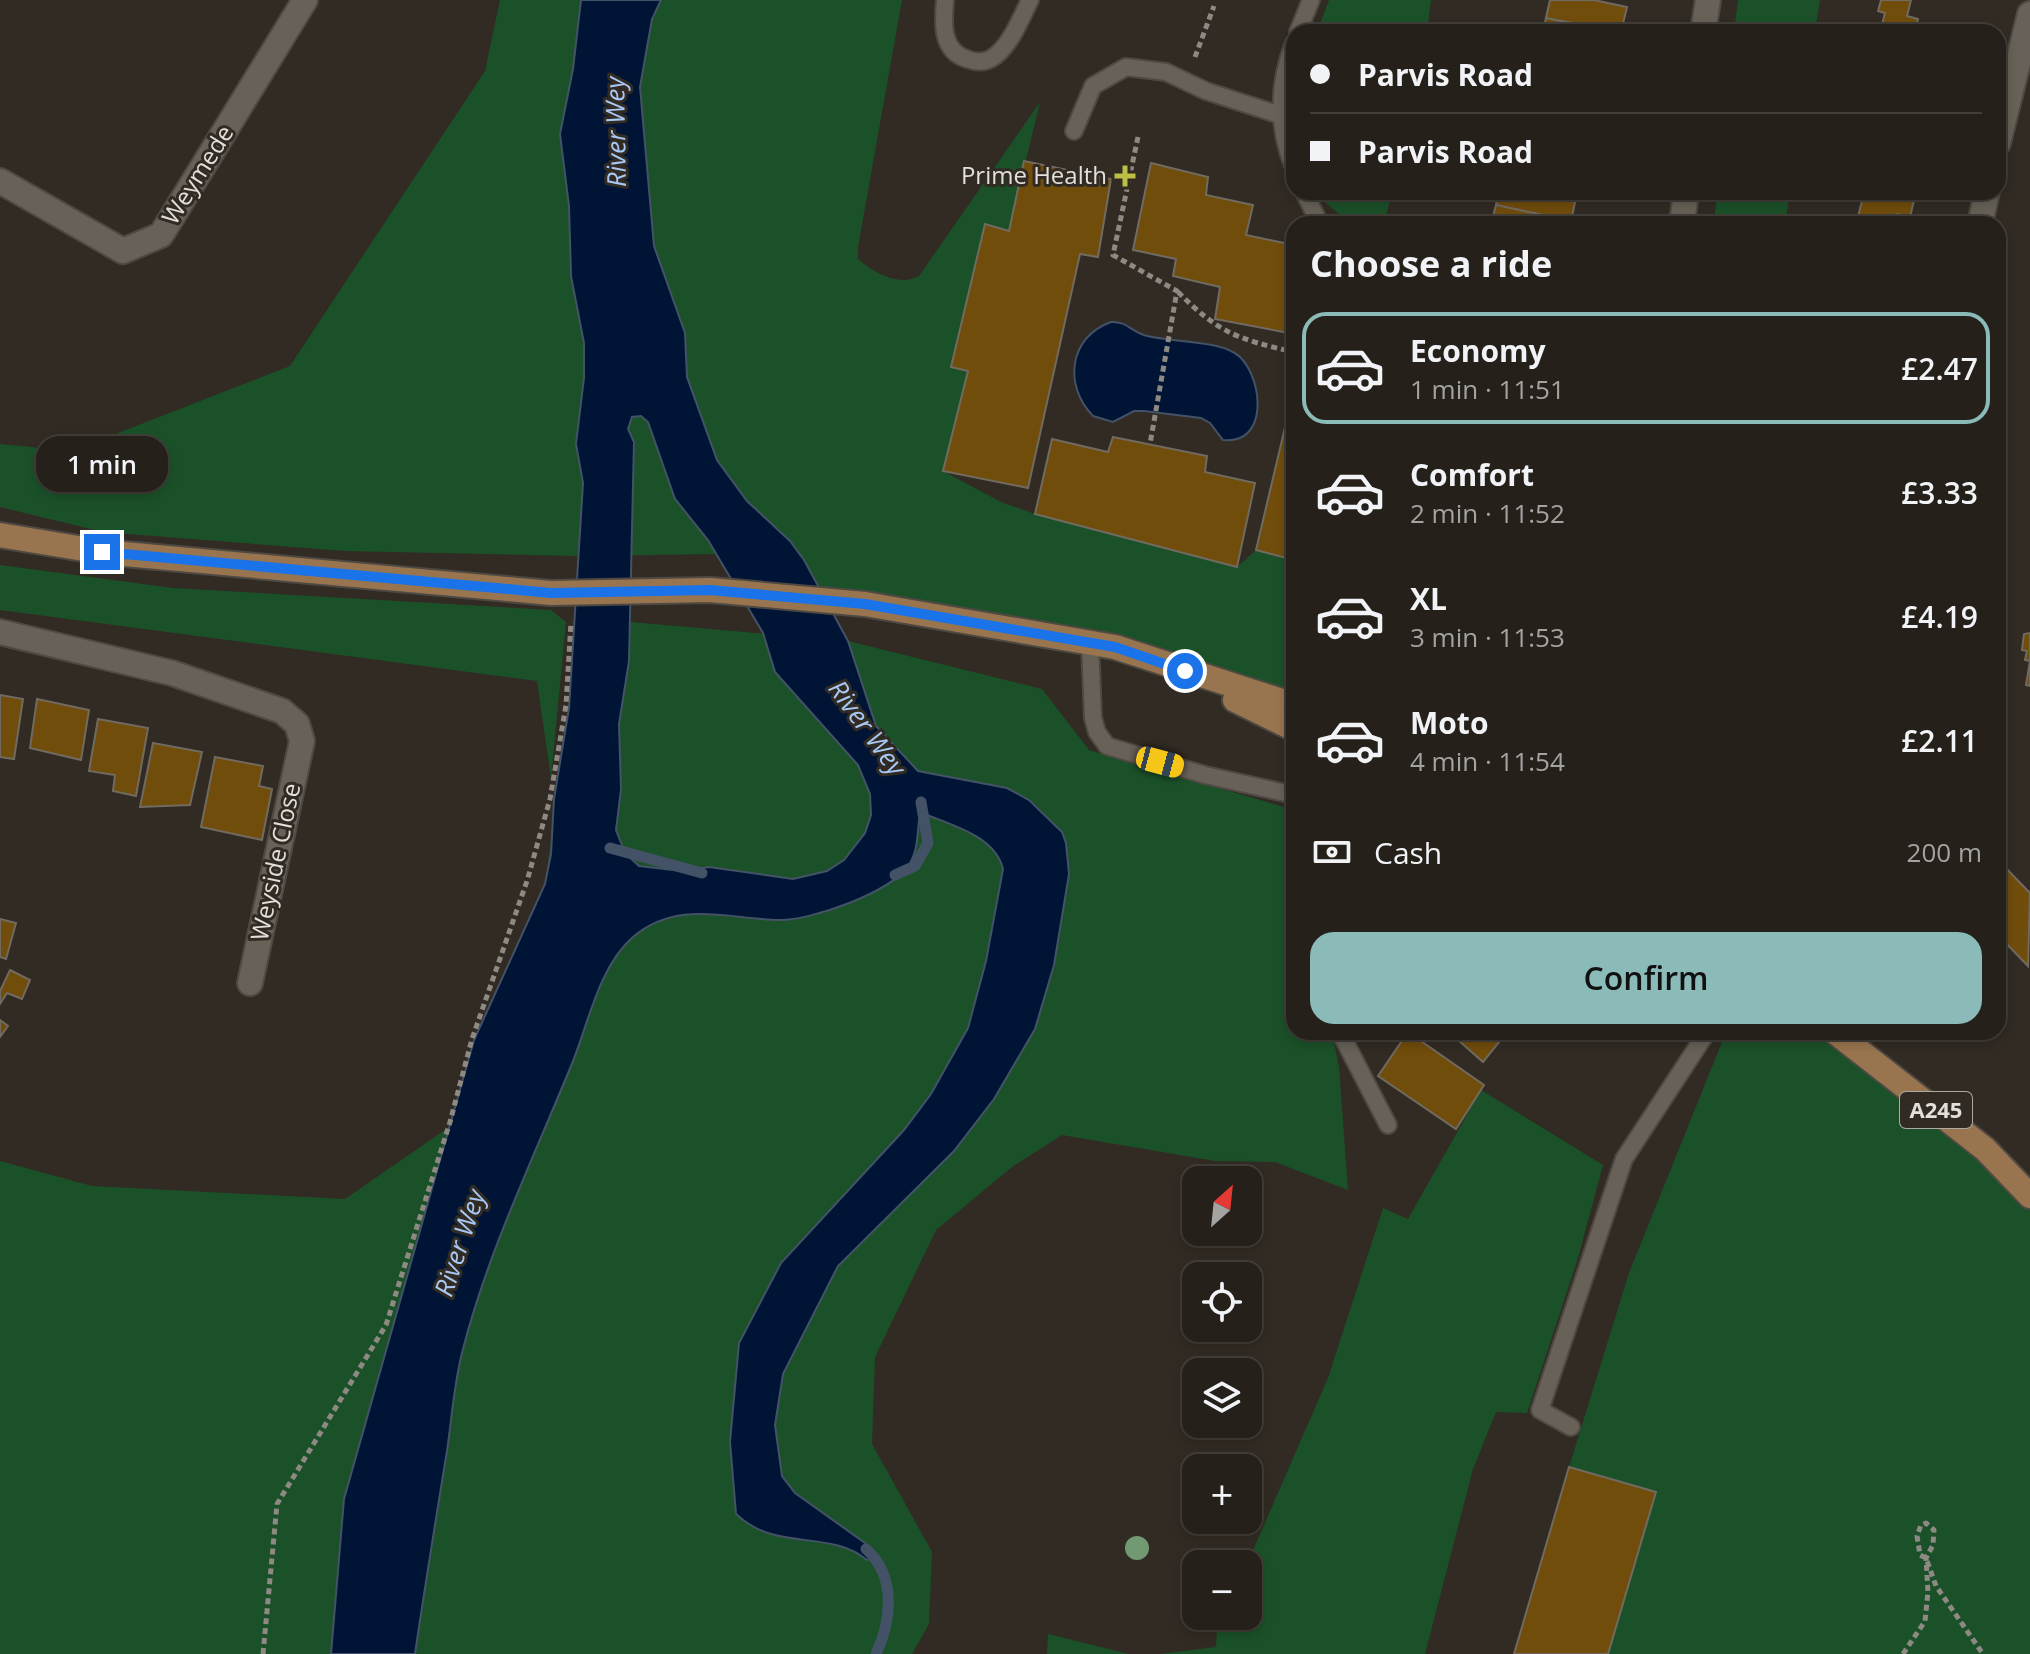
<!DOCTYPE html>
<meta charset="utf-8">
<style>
body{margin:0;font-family:"Open Sans",sans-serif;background:#2d2823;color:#f1f3f6;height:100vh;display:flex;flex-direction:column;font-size:30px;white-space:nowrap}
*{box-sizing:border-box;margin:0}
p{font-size:26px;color:#a3a3a2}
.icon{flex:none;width:44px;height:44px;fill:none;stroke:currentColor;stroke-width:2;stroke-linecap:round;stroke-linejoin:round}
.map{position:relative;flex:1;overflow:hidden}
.sheet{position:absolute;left:1286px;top:216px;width:720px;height:824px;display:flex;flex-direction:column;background:#25201a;border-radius:24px;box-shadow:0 4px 12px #0003,0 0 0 2px #423e39}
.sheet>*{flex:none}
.top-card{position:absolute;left:1286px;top:24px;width:720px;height:176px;border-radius:24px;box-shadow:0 4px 12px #0003,0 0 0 2px #423e39;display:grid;align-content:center;height:176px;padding:0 24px;background:#25201a}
.needle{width:52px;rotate:27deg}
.fabs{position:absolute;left:1182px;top:1166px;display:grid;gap:16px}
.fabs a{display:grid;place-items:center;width:80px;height:80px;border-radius:16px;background:#25201a;box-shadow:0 4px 12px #0003,0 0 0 2px #423e39;font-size:40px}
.end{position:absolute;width:36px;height:36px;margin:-18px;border:10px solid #1a73e8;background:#fff;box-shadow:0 0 0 4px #fff}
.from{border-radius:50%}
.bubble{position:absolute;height:56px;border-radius:24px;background:#25201a;box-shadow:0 4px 12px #0003,0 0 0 2px #423e39;font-size:26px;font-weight:600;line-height:56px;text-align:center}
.car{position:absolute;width:24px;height:48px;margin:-24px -12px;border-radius:10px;box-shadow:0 0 6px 2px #0007;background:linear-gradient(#f5c518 24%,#345 0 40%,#f5c518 0 76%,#345 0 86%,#f5c518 0)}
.top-card b{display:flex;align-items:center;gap:28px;height:76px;font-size:30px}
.top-card b+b{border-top:2px solid #423e39}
.top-card i{width:20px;height:20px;background:#f1f3f6}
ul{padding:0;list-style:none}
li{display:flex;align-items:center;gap:24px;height:112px;margin:0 16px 12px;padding:0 8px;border:4px solid transparent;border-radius:24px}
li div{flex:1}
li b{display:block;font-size:30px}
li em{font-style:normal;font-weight:600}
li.on{border-color:#8bbbb9}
li>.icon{width:72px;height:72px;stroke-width:1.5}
h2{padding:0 24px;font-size:36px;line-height:96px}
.pay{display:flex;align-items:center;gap:20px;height:88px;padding:0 24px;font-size:30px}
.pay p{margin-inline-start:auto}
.primary-button{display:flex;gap:16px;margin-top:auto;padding:16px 24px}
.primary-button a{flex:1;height:92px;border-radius:24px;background:#8bbbb9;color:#111;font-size:32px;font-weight:600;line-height:92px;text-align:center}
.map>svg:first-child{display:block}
</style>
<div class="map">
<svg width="2030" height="1654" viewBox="0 0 2030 1654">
<rect width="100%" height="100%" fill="#312b23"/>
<!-- green -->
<g fill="#1b5129">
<path d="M500 0H581L573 69 560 134 569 206 571 276 584 343V370L685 332 654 246 640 87 652 19 661 0H902L858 247V259C874 273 899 287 919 276L1040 102 1009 231 985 224 951 366 968 371 943 471 1001 502 1035 514 1237 567 1256 550 1294 560V705L1115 647 865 604 716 554 579 556 344 551 103 532 0 507V444L72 451 290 366 485 71Z"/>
<path d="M1329 0H1431L1427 32H1317Z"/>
<path d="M1738 0H1820L1815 32H1734Z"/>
<path d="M1320 192H1392L1384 224H1350L1325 202Z"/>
<path d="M1717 192H1790L1785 224H1714Z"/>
<path d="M0 565 173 588 551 610 566 622 551 778 537 681 0 610Z"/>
<path d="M574 617 848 641 1042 689 1089 750 1294 810V1032H1332L1339 1067 1348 1190 1275 1162 1215 1161 1062 1135 1012 1167 936 1230 875 1357 872 1444 932 1552 929 1624 912 1654H0V1161L92 1186 345 1199 452 1125 474 1040 545 884 569 708Z"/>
<path d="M1726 1032H1835L2030 1196V1654H1608L1655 1492 1569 1467 1629 1273Z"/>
<path d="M1481 1090 1603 1165 1578 1258 1527 1413 1496 1412 1473 1469 1425 1654H1160L1216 1647 1217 1628 1224 1616H1248L1247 1564 1328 1378 1383 1208 1408 1219Z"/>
<path d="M1048 1634 1129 1654H1047Z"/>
</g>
<!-- water -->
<g fill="#001536" stroke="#445267" stroke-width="2" fill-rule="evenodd">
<path d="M581 0H661L652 19 640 87 654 246 685 333 687 377 717 460 747 501 790 541 804 560 848 641 876 726 918 771 1007 788 1029 800 1062 832 1066 843 1069 874 1054 965 1035 1029 994 1099 954 1151 838 1266 783 1374 775 1425 782 1476 795 1493 865 1543 876 1557 867 1560C829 1529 775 1552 736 1514L730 1442 739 1343 781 1263 904 1130 931 1094 968 1028 986 961 1003 869C995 835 950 825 920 812 917 831 919 849 909 865 892 892 810 921 779 920 728 919 677 899 633 937 598 967 588 1026 571 1066 533 1159 488 1252 463 1349 454 1382 452 1417 447 1451 436 1518 425 1586 415 1654H331L344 1499 474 1040 545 884 551 854 554 799 569 708 583 483 576 444 584 378V343L571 276 569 206 560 134 573 69ZM641 416 648 422 675 499 708 540 763 633 775 672 858 765 870 794 871 815 865 833 844 860 827 871 793 879 709 867 682 871 639 866 625 853 616 830 621 789 619 724 629 661 634 442 628 429 632 417Z"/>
<path d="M1111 322C1126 321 1131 331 1144 335 1169 343 1222 339 1240 357 1264 381 1268 445 1223 440L1210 423 1201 418 1144 411H1134L1113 422 1093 416C1063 385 1069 337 1111 322Z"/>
</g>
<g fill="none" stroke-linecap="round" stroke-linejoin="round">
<!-- stream -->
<g stroke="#445267" stroke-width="11">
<path d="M610 848 702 873"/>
<path d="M895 875 915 866 928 843 921 802"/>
<path d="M866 1549C896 1576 892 1619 876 1654"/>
</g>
</g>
<!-- building -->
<g fill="#714d0b" stroke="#716a61" stroke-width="2">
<path d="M1550 0H1594L1627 7 1621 32 1546 18Z"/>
<path d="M1881 0H1911L1907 16 1918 19 1915 32H1880L1885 13 1878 11Z"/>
<path d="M1546 18 1610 32H1543Z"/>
<path d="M1024 161 1111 179 1098 257 1080 254 1028 488 943 471 968 371 951 367 985 224 1009 231Z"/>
<path d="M1151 163 1208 177 1206 195 1253 205 1246 235 1294 245V334L1215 319 1220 287 1173 276 1176 259 1133 250Z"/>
<path d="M1498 192H1571L1577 193 1571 221 1496 205Z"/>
<path d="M1840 192H1916L1910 217 1897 214 1894 224H1856L1862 201 1840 195Z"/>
<path d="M1496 205 1571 221 1570 224H1491Z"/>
<path d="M1286 423 1294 424V560L1256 550Z"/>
<path d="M1113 437 1207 456 1205 472 1255 483 1237 567 1035 514 1052 439 1108 452Z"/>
<path d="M2030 633V686L2026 685 2030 661 2025 660 2027 651 2022 650 2024 634Z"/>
<path d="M0 695 23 699 14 759 0 757Z"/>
<path d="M37 699 89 710 81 760 30 748Z"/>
<path d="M98 719 148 728 136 796 113 791 115 775 89 771Z"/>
<path d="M153 743 202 752 190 805 140 807Z"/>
<path d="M215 757 263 766 259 786 272 789 262 840 201 827Z"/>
<path d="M1998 860 2030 893 2028 966 1998 935Z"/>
<path d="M0 919 16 923 6 959 0 957Z"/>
<path d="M10 970 30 980 22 999 7 993 0 1004V991Z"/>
<path d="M0 1020 8 1026 0 1037Z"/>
<path d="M1408 1032 1484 1085 1456 1129 1378 1076Z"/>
<path d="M1449 1032H1507L1483 1062Z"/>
<path d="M1569 1467 1656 1492 1608 1654H1514Z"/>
</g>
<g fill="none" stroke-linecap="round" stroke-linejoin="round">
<!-- service casing -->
<g stroke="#4e4942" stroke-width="20">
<g id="service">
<path d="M945 0C943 23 941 51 967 59 975 62 984 63 992 58 1010 47 1021 18 1030 0"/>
<path d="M1298 32 1311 0"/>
<path d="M1294 43C1278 83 1277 128 1294 168"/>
<path d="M1074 131 1093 86 1126 67 1166 72 1206 91 1283 116"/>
<path d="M1304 192 1320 224"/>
<path d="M1090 643 1093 718 1097 732 1107 746 1205 775 1294 795"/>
<path d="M1340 1032 1388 1125"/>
<path d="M1571 1427 1540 1410 1624 1159 1707 1032"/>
</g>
</g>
<!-- minor casing -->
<g stroke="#4e4942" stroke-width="28">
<g id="minor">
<path d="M1998 143 2030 14"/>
<path d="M0 181 123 251 161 235 305 0"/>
<path d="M1980 224 1987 192"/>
<path d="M0 632 172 673 282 711 297 724 302 741 250 983"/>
</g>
</g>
<!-- secondary casing -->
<g stroke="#4e4942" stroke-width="28">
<g id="secondary">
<path d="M1703 32 1708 0"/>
<path d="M1682 224 1686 192"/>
</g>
</g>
<!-- primary casing -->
<g stroke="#4e4942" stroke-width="28">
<g id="primary">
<path d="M0 535 102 552 551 593 710 590 865 604 1115 647 1294 705"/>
<path d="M1235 700 1294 729"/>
<path d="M1835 1032 1985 1149 2030 1196"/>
</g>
</g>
<!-- path -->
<g stroke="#8e8982" stroke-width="5" stroke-dasharray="6 4" stroke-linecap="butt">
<path d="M1195 57 1214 6"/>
<path d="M1138 137 1113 255 1177 291 1150 444"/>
<path d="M1178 292C1219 333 1237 339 1294 352"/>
<path d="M263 1654 277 1504 386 1325 450 1122 472 1039 527 881 550 799 566 705 571 622"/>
<path d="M1903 1654 1925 1621 1928 1592 1926 1558 1933 1545 1934 1530 1926 1523 1921 1525 1917 1536 1920 1555 1926 1558 1936 1586 1983 1654"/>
</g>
<!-- service -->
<use href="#service" stroke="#676157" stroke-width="16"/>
<!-- minor -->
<use href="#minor" stroke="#676157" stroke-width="24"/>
<!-- secondary -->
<use href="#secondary" stroke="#676157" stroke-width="24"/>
<!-- primary -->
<use href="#primary" stroke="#99754f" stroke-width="24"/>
</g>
<!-- trees -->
<circle fill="#719a72" cx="1137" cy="1548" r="12"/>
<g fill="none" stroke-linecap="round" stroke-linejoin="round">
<!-- route -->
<path stroke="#1a73e8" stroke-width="10" d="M102 552 551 593 710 590 865 604 1115 647 1185 671"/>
</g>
<!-- markers -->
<path fill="#bcbf44" stroke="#312b23" stroke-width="3" d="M1121 164h8v8h8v8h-8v8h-8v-8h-8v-8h8z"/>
<g text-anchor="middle" stroke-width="6" stroke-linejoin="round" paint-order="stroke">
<!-- shield labels -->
<rect fill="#312b23" stroke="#aea9a3" stroke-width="2" x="1900" y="1092" width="72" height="36" rx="6"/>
<g font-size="22" font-weight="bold" fill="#e3dfda">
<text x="1936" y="1118">A245</text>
</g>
<!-- street labels -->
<g font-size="24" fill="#e3dfda" stroke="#312b23">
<text transform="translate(198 175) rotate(-58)" y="8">Weymede</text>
<text transform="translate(276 862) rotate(-78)" y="8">Weyside Close</text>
</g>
<!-- poi labels -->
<g font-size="24" fill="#e3dfda" stroke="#312b23" text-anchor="end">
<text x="1107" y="184">Prime Health</text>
</g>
<!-- water labels -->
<g font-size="26" font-style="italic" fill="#a8c8f4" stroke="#312b23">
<text transform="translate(616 132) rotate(-91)" y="9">River Wey</text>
<text transform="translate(867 728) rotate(54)" y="9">River Wey</text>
<text transform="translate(460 1243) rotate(-72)" y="9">River Wey</text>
</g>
</g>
</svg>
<div class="fabs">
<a><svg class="needle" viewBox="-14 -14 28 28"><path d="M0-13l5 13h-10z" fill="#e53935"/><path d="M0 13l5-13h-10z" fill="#a3a3a2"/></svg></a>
<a><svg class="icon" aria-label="locate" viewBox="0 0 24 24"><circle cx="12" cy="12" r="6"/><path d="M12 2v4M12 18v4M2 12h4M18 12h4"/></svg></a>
<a><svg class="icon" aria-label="layers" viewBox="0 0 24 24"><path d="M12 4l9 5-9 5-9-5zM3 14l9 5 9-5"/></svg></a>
<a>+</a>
<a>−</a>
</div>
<i class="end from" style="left:1185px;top:671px"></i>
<i class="end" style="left:102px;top:552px"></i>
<div class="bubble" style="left:36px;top:436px;width:132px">1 min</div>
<i class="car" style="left:1160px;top:762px;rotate:105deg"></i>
<div class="top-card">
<b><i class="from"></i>Parvis Road</b>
<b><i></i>Parvis Road</b>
</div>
<section class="sheet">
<h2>Choose a ride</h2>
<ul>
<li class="on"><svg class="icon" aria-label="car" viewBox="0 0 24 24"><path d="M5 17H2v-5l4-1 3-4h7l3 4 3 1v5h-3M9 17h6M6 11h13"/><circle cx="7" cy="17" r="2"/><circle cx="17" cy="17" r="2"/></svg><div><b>Economy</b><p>1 min · 11:51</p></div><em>£2.47</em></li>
<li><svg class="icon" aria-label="car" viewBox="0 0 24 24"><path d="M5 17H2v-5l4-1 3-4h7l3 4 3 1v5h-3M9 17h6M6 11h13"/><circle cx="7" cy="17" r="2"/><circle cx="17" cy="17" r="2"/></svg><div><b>Comfort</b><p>2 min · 11:52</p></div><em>£3.33</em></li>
<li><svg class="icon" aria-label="car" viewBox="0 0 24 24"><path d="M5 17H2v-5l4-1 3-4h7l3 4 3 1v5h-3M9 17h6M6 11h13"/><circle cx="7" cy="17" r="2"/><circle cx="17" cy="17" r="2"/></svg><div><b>XL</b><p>3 min · 11:53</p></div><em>£4.19</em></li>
<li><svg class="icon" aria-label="car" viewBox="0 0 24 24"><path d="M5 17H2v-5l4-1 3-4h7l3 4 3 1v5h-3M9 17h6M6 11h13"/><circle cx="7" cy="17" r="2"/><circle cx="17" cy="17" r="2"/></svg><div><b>Moto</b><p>4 min · 11:54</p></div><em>£2.11</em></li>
</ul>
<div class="pay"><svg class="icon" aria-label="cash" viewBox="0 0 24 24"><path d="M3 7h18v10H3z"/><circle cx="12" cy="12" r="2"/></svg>Cash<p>200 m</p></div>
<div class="primary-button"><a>Confirm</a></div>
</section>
</div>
